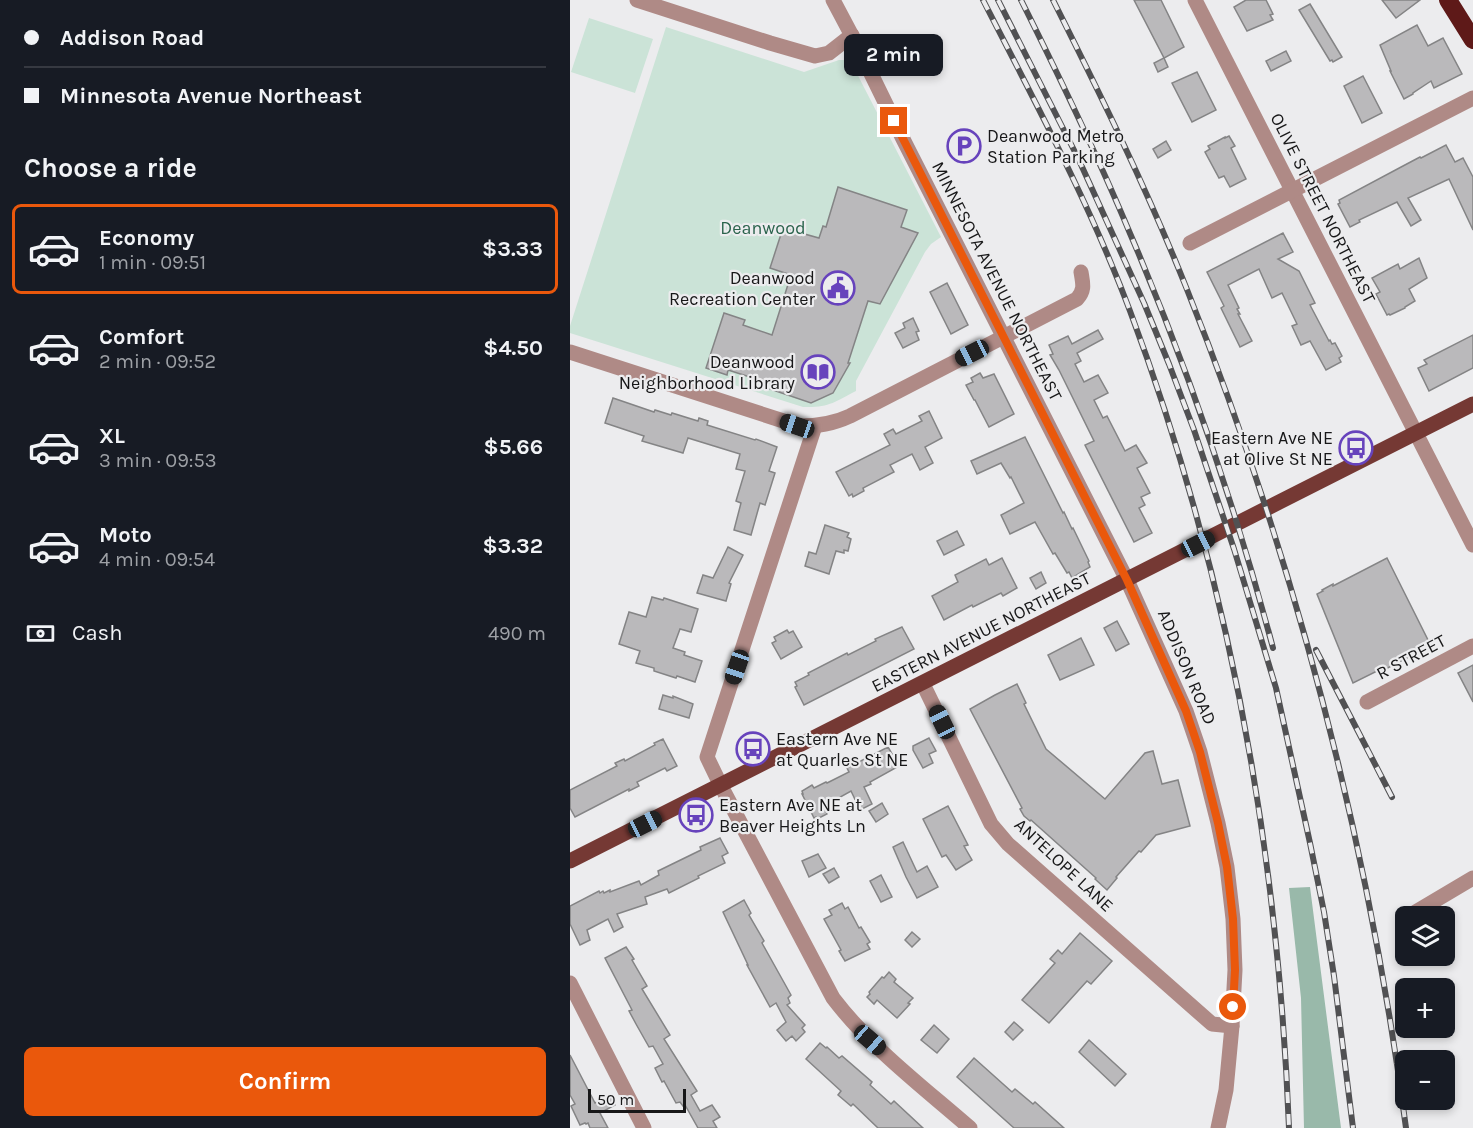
<!DOCTYPE html>
<meta charset="utf-8">
<style>
body{margin:0;font-family:Karla,sans-serif;background:#20242c;color:#f1f3f6;height:100vh;display:flex;flex-direction:column;font-size:22px;white-space:nowrap}
*{box-sizing:border-box;margin:0}
p{font-size:20px;color:#9ea1a6}
.icon{flex:none;width:33px;height:33px;fill:none;stroke:currentColor;stroke-width:2;stroke-linecap:round;stroke-linejoin:round}
.map{position:relative;flex:1;overflow:hidden}
.drawer{display:flex;flex-direction:column;background:#171b24;width:570px}
.drawer>*{flex:none}
.top-card{display:grid;align-content:center;height:132px;padding:0 24px;background:#171b24}
.controls{position:absolute;left:825px;top:906px;display:grid;gap:12px}
.controls a{display:grid;place-items:center;width:60px;height:60px;border-radius:9px;background:#171b24;box-shadow:0 3px 9px #0003;font-size:30px}
.scale{position:absolute;left:18px;bottom:15px;width:98px;box-sizing:border-box;padding-left:6px;border:3px solid #171718;border-top:0;font-size:16px;line-height:21px;white-space:nowrap;color:#171718;-webkit-text-stroke:4px #ececee;paint-order:stroke}
.end{position:absolute;width:27px;height:27px;margin:-14px;border:8px solid #ea580c;background:#fff;box-shadow:0 0 0 3px #fff}
.from{border-radius:50%}
.bubble{position:absolute;height:42px;border-radius:9px;background:#171b24;box-shadow:0 3px 9px #0003;font-size:20px;font-weight:700;line-height:42px;text-align:center}
.car{position:absolute;width:18px;height:36px;margin:-18px -9px;border-radius:8px;box-shadow:0 0 4px 2px #0007;background:linear-gradient(#222 24%,#8ab4d8 0 40%,#222 0 76%,#8ab4d8 0 86%,#222 0)}
.top-card b{display:flex;align-items:center;gap:21px;height:57px;font-size:22px}
.top-card b+b{border-top:2px solid #363941}
.top-card i{width:15px;height:15px;background:#f1f3f6}
ul{padding:0;list-style:none}
li{display:flex;align-items:center;gap:18px;height:90px;margin:0 12px 9px;padding:0 12px;border:3px solid transparent;border-radius:9px}
li div{flex:1}
li b{display:block;font-size:22px}
li em{font-style:normal;font-weight:700}
li.selected{border-color:#ea580c}
li>.icon{width:54px;height:54px;stroke-width:1.5}
h2{padding:0 24px;font-size:27px;line-height:72px}
.pay{display:flex;align-items:center;gap:15px;height:66px;padding:0 24px;font-size:22px}
.pay p{margin-inline-start:auto}
.button{display:flex;gap:12px;margin-top:auto;padding:12px 24px}
.button a{flex:1;height:69px;border-radius:9px;background:#ea580c;color:#fff;font-size:24px;font-weight:700;line-height:69px;text-align:center}
main{display:flex;flex:1;min-height:0}
.map>svg:first-child{display:block}
</style>
<main>
<section class="drawer">
<div class="top-card">
<b><i class="from"></i>Addison Road</b>
<b><i></i>Minnesota Avenue Northeast</b>
</div>
<h2>Choose a ride</h2>
<ul>
<li class="selected"><svg class="icon" aria-label="car" viewBox="0 0 24 24"><path d="M5 17H2v-5l4-1 3-4h7l3 4 3 1v5h-3M9 17h6M6 11h13"/><circle cx="7" cy="17" r="2"/><circle cx="17" cy="17" r="2"/></svg><div><b>Economy</b><p>1 min · 09:51</p></div><em>$3.33</em></li>
<li><svg class="icon" aria-label="car" viewBox="0 0 24 24"><path d="M5 17H2v-5l4-1 3-4h7l3 4 3 1v5h-3M9 17h6M6 11h13"/><circle cx="7" cy="17" r="2"/><circle cx="17" cy="17" r="2"/></svg><div><b>Comfort</b><p>2 min · 09:52</p></div><em>$4.50</em></li>
<li><svg class="icon" aria-label="car" viewBox="0 0 24 24"><path d="M5 17H2v-5l4-1 3-4h7l3 4 3 1v5h-3M9 17h6M6 11h13"/><circle cx="7" cy="17" r="2"/><circle cx="17" cy="17" r="2"/></svg><div><b>XL</b><p>3 min · 09:53</p></div><em>$5.66</em></li>
<li><svg class="icon" aria-label="car" viewBox="0 0 24 24"><path d="M5 17H2v-5l4-1 3-4h7l3 4 3 1v5h-3M9 17h6M6 11h13"/><circle cx="7" cy="17" r="2"/><circle cx="17" cy="17" r="2"/></svg><div><b>Moto</b><p>4 min · 09:54</p></div><em>$3.32</em></li>
</ul>
<div class="pay"><svg class="icon" aria-label="cash" viewBox="0 0 24 24"><path d="M3 7h18v10H3z"/><circle cx="12" cy="12" r="2"/></svg>Cash<p>490 m</p></div>
<div class="button"><a>Confirm</a></div>
</section>
<div class="map">
<svg width="903" height="1128" viewBox="0 0 903 1128">
<rect width="100%" height="100%" fill="#ececee"/>
<!-- green -->
<g fill="#cbe3d7">
<path d="M19 18 83 39 65 93 1 72Z"/>
<path d="M96 27 234 72 269 60H276L282 64 371 237 361 244 355 252 286 381V391C265 402 258 408 233 407L0 333V326Z"/>
</g>
<!-- forest -->
<path fill="#99b9aa" d="M740 887 771 1128H734L731 998 719 888Z"/>
<!-- building -->
<g fill="#bab9bb" stroke="#848485" stroke-width="1.5">
<path d="M564 0H591L614 47 594 58 598 67 588 72 584 63 594 58Z"/>
<path d="M676 0H696L703 14 700 15 703 20 677 31 664 7Z"/>
<path d="M812 0H850L826 18Z"/>
<path d="M740 4 772 57 763 62 762 60 760 61 729 10Z"/>
<path d="M847 25 858 46 873 38 892 74 864 88 861 81 843 93V94L834 99 820 71H821L810 45Z"/>
<path d="M716 51 721 61 701 71 696 61Z"/>
<path d="M627 72 646 110 622 122 602 83Z"/>
<path d="M793 76 812 113 792 123 774 86Z"/>
<path d="M659 136 665 146 661 148 676 179 660 187 654 176 649 178 635 152 640 149 638 146 655 137V138Z"/>
<path d="M596 141 601 150 588 158 583 149Z"/>
<path d="M876 145 885 162 893 158 903 177V230L879 179 838 198 851 220 841 226 827 202 789 220 790 222 780 227 768 204 770 203 769 200 833 166 850 157 851 158Z"/>
<path d="M268 187 337 210 331 227 348 233 310 304 298 301 278 363H280L263 393 241 403 200 389 202 384 158 370 157 375 136 368 154 313 175 320 173 325 202 335 221 275 200 268 213 228 249 238 253 226 256 227Z"/>
<path d="M713 233 723 252 708 259 729 271 745 303 740 305 750 324 759 341 760 340 762 344 765 343 772 356 769 358 771 362 756 370 740 341 731 345 722 326 727 324 712 293 702 298 689 269 658 285 669 308 667 309 670 314H668L682 341 670 347 651 308 654 306 637 272Z"/>
<path d="M849 258 857 278 839 289 845 301 835 307V308L820 315 819 314 817 315 806 294 810 292 802 278 828 264 830 269Z"/>
<path d="M377 283 398 325 381 334 360 292Z"/>
<path d="M343 318 349 331 346 332 349 340 333 348 325 333 335 328 333 323Z"/>
<path d="M528 330 533 339 507 353 511 361 505 364 514 382 528 375 538 393 524 400 533 418 537 416 555 451 566 445 577 463 567 468 580 493 571 497 575 505 569 508 582 533 564 542 515 445 524 441 489 370 480 355 483 354 479 345 498 336 502 344Z"/>
<path d="M903 335V368L859 391 848 368 857 364 854 360Z"/>
<path d="M410 373 413 378 424 374 444 414 419 427 405 400H404L396 385 403 382 401 378Z"/>
<path d="M43 398 84 412 85 410 101 415 102 413 128 421 129 418 138 421 137 425 185 440 186 439 207 447 199 471 205 473 195 505 190 503 181 535 164 530 171 503 166 501 175 471 166 469 170 454 118 438 113 453 72 441 74 436 35 423Z"/>
<path d="M359 411 372 438 355 447 363 463 350 470 342 454 320 465 324 472 293 488 294 491 283 497 282 494 279 496 266 472 320 445 314 434 323 429 326 434 352 421 349 416Z"/>
<path d="M455 437 493 513 494 512 502 529 503 528 519 561 518 562 520 567 502 578 499 572 497 573 485 553 483 554 465 522 440 534 431 515 454 503 441 477 440 478 431 463 407 474 401 461Z"/>
<path d="M255 525 279 533 277 537 281 539 278 551 274 550V553L266 551 259 574 235 566 239 552 246 554Z"/>
<path d="M387 531 394 545 374 555 367 541Z"/>
<path d="M158 547 173 555 159 583 161 584 156 601 127 593 133 575 143 578Z"/>
<path d="M432 558 447 588 433 596 431 593 403 607 402 605 374 620 362 596 388 582 385 575 416 559 419 565Z"/>
<path d="M817 558 860 644 836 656 837 658 808 673 807 671 783 683 747 594 753 591 752 590 763 584V586Z"/>
<path d="M471 572 476 583 466 589 460 578Z"/>
<path d="M82 597 93 600 94 598 128 609 121 632 110 629 103 648 115 652 114 655 132 661 125 682 107 676 106 678 84 671V668L66 663 70 651 49 644 59 612 76 617Z"/>
<path d="M547 621 559 644 546 651 534 628Z"/>
<path d="M332 627 344 649 234 705 225 687 227 686 225 682 239 675 238 673 277 653 278 655 306 641 305 639Z"/>
<path d="M217 630 219 633 223 631 232 647 211 659 202 643 206 641 204 637Z"/>
<path d="M511 638 524 665 490 680 478 655Z"/>
<path d="M903 665V702L888 673Z"/>
<path d="M447 684 456 703 454 704 476 749 535 799 575 753 583 751 592 784 608 780 620 826 586 835 571 852 569 851 546 877 547 878 537 890 525 879 526 878 461 820 460 821 454 816 450 809 452 808 400 709 425 695Z"/>
<path d="M93 695 103 698V696L123 704 119 718 89 709Z"/>
<path d="M359 738 366 751 359 754 363 763 353 768 343 750V746Z"/>
<path d="M93 739 107 766 97 771 95 768 67 782 69 786 59 791V789L5 817 0 808V790L47 766 45 763 54 759 55 761 85 745 84 743Z"/>
<path d="M318 747 329 766 300 782 301 784 294 787 302 804 290 810 281 791 254 806 257 814 247 819 246 817 244 818 232 794H233L232 791 242 785 244 788 256 782 257 783 279 772 277 768Z"/>
<path d="M312 803 318 814 306 822 299 811Z"/>
<path d="M378 806 398 845 394 846 402 860 386 870 376 855 372 857 353 819Z"/>
<path d="M150 838 158 853 152 856 155 863 128 876 129 878 99 893 97 889 75 897 77 904 47 914 53 927 44 932 38 919 17 930 20 940 10 945 0 924V906L29 891 30 893 33 891 34 893 40 890V892L69 881 71 885 89 875 88 871 131 850 130 847Z"/>
<path d="M333 842 347 872 357 866 368 887 347 898 336 877 323 847Z"/>
<path d="M248 854 256 868 239 877 232 861Z"/>
<path d="M264 868 269 877 259 883 253 874Z"/>
<path d="M311 875 322 897 311 902 300 881Z"/>
<path d="M174 900 181 913 179 915 194 941 192 943 221 995 218 998 220 1003 217 1005 235 1025 232 1028 235 1032 226 1041 222 1036 216 1041 207 1030 216 1022 206 1003 200 1007 177 965H178L153 912Z"/>
<path d="M272 903 275 909 278 907 289 928 291 927 300 942 297 944 300 949 275 961 269 951 271 950 254 919 262 915 259 910Z"/>
<path d="M342 932 350 939 342 947 335 940Z"/>
<path d="M510 933 542 961 521 984 517 981 479 1023 452 1000 485 963 480 959 488 950 492 954Z"/>
<path d="M56 947 64 959 62 960 77 986 72 989 100 1035 94 1039 127 1091 121 1095 130 1111 142 1105 150 1117 143 1121 147 1128H128L115 1105 113 1106 110 1102 106 1103 94 1081 92 1082 85 1068 93 1064 83 1046 79 1047 66 1024 59 1011 62 1010 35 958Z"/>
<path d="M319 972 326 979 324 982 343 998 338 1003 340 1004 327 1018 307 1000 304 1004 297 997 300 994 299 992 312 977 314 978Z"/>
<path d="M444 1022 453 1030 443 1040 435 1032Z"/>
<path d="M364 1025 379 1039 367 1053 351 1040Z"/>
<path d="M519 1040 556 1074 545 1086 509 1052Z"/>
<path d="M250 1043 256 1048 257 1047 269 1058 272 1056 302 1082 300 1085 321 1104 324 1101 353 1128H308L283 1104 281 1106 268 1095 271 1091 236 1059Z"/>
<path d="M0 1055 25 1103 40 1095 45 1105 30 1113 38 1128H20L18 1123 16 1124 15 1123 10 1125 1 1106 5 1104 0 1095Z"/>
<path d="M404 1058 442 1092 445 1089 463 1104 465 1102 494 1128H444L387 1077Z"/>
</g>
<g fill="none" stroke-linecap="round" stroke-linejoin="round">
<!-- minor -->
<g stroke="#af8a86" stroke-width="15">
<path d="M67 0 200 43 245 56 259 53 282 35"/>
<path d="M263 0 289 49 333 139 557 580 616 711 630 752 648 823 657 867 663 919 665 970 662 1026 656 1090 648 1128"/>
<path d="M625 0 903 545"/>
<path d="M620 243 903 98"/>
<path d="M0 352 229 426C248 426 263 424 280 416L507 299C515 290 513 284 511 272"/>
<path d="M245 426 137 757 151 786 263 998C301 1048 353 1087 400 1128"/>
<path d="M353 684 421 824 438 844 642 1024 662 1026"/>
<path d="M797 702 903 646"/>
<path d="M839 916 903 878"/>
<path d="M0 983 74 1128"/>
</g>
<!-- major -->
<path stroke="#753934" stroke-width="15" d="M0 861 903 404"/>
<!-- highway -->
<path stroke="#5e1918" stroke-width="18" d="M878 0 903 40"/>
<!-- rail casing -->
<g stroke="#515153" stroke-width="6">
<g id="rail">
<path d="M413 0C465 102 520 204 560 311 658 572 708 850 719 1128"/>
<path d="M428 0 508 158 574 303 599 364 624 430 664 549 706 688 740 843 754 912 764 976 783 1128"/>
<path d="M451 0C489 76 526 152 559 231 617 366 665 505 703 648"/>
<path d="M483 0C530 94 577 189 616 287 724 557 798 840 836 1128"/>
<path d="M746 650 822 797"/>
</g>
</g>
<!-- rail -->
<use href="#rail" stroke="#ececee" stroke-width="4" stroke-dasharray="11" stroke-linecap="butt"/>
</g>
<g fill="none" stroke-linecap="round" stroke-linejoin="round">
<!-- route -->
<path stroke="#ea580c" stroke-width="8" d="M324 121 557 580 616 711 630 752 648 823 657 867 663 919 665 970 663 1007"/>
</g>
<!-- icons -->
<defs>
<g id="parking-ring" transform="scale(1.725)"><circle r="9.5" fill="#ececee" stroke="#6743bc" stroke-width="1.5"/><path d="M-3.5-5.5H1a3.5 3.5 0 0 1 0 7H-1V5.5H-3.5ZM-1-3.4V-.6H.8a1.4 1.4 0 0 0 0-2.8Z" fill="#6743bc"/></g>
<g id="civic-ring" transform="scale(1.725)"><circle r="9.5" fill="#ececee" stroke="#6743bc" stroke-width="1.5"/><path d="M-.6-6.5H3V-4.5H.6V-3L4-1V1h2V6H-6V1h2V-1L-.6-3ZM-1.2 2.5V6h2.4V2.5Z" fill="#6743bc"/></g>
<g id="library-ring" transform="scale(1.725)"><circle r="9.5" fill="#ececee" stroke="#6743bc" stroke-width="1.5"/><path d="M-6-4Q-3-5.5-.7-3.5V5Q-3 3-6 4ZM6-4Q3-5.5 .7-3.5V5Q3 3 6 4Z" fill="#6743bc"/></g>
<g id="bus-ring" transform="scale(1.725)"><circle r="9.5" fill="#ececee" stroke="#6743bc" stroke-width="1.5"/><path d="M-5-6H5V4H4V6H2V4H-2V6H-4V4H-5ZM-3.5-4V0h7V-4ZM-3.5 1.2v1.5H-2V1.2ZM2 1.2v1.5H3.5V1.2Z" fill="#6743bc"/></g>
</defs>
<g fill-rule="evenodd">
<use href="#parking-ring" x="394" y="146"/>
<use href="#civic-ring" x="268" y="288"/>
<use href="#library-ring" x="248" y="372"/>
<use href="#bus-ring" x="786" y="448"/>
<use href="#bus-ring" x="183" y="749"/>
<use href="#bus-ring" x="126" y="815"/>
</g>
<g text-anchor="middle" stroke-width="4.5" stroke-linejoin="round" paint-order="stroke">
<!-- poi labels -->
<g font-size="18" fill="#171718" stroke="#ececee" text-anchor="start">
<text x="417" y="142">Deanwood Metro<tspan x="417" dy="21">Station Parking</tspan></text>
<text x="245" y="284" text-anchor="end">Deanwood<tspan x="245" dy="21">Recreation Center</tspan></text>
<text x="225" y="368" text-anchor="end">Deanwood<tspan x="225" dy="21">Neighborhood Library</tspan></text>
<text x="763" y="444" text-anchor="end">Eastern Ave NE<tspan x="763" dy="21">at Olive St NE</tspan></text>
<text x="206" y="745">Eastern Ave NE<tspan x="206" dy="21">at Quarles St NE</tspan></text>
<text x="149" y="811">Eastern Ave NE at<tspan x="149" dy="21">Beaver Heights Ln</tspan></text>
</g>
<!-- street labels -->
<g font-size="18" fill="#171718" stroke="#ececee">
<text transform="translate(753 208) rotate(63)" y="6">OLIVE STREET NORTHEAST</text>
<text transform="translate(427 281) rotate(63)" y="6">MINNESOTA AVENUE NORTHEAST</text>
<text transform="translate(411 632) rotate(-27)" y="6">EASTERN AVENUE NORTHEAST</text>
<text transform="translate(841 657) rotate(-28)" y="6">R STREET</text>
<text transform="translate(617 667) rotate(67)" y="6">ADDISON ROAD</text>
<text transform="translate(494 865) rotate(43)" y="6">ANTELOPE LANE</text>
</g>
<!-- park labels -->
<g font-size="18" fill="#2a634c" stroke="#ececee">
<text x="193" y="234">Deanwood</text>
</g>
</g>
</svg>
<div class="controls">
<a><svg class="icon" aria-label="layers" viewBox="0 0 24 24"><path d="M12 4l9 5-9 5-9-5zM3 14l9 5 9-5"/></svg></a>
<a>+</a>
<a>−</a>
</div>
<div class="scale">50 m</div>
<i class="end from" style="left:663px;top:1007px"></i>
<i class="end" style="left:324px;top:121px"></i>
<div class="bubble" style="left:274px;top:34px;width:99px">2 min</div>
<i class="car" style="left:402px;top:353px;rotate:243deg"></i>
<i class="car" style="left:227px;top:426px;rotate:289deg"></i>
<i class="car" style="left:628px;top:544px;rotate:63deg"></i>
<i class="car" style="left:167px;top:667px;rotate:199deg"></i>
<i class="car" style="left:372px;top:722px;rotate:334deg"></i>
<i class="car" style="left:75px;top:824px;rotate:63deg"></i>
<i class="car" style="left:300px;top:1040px;rotate:131deg"></i>
</div>
</main>
